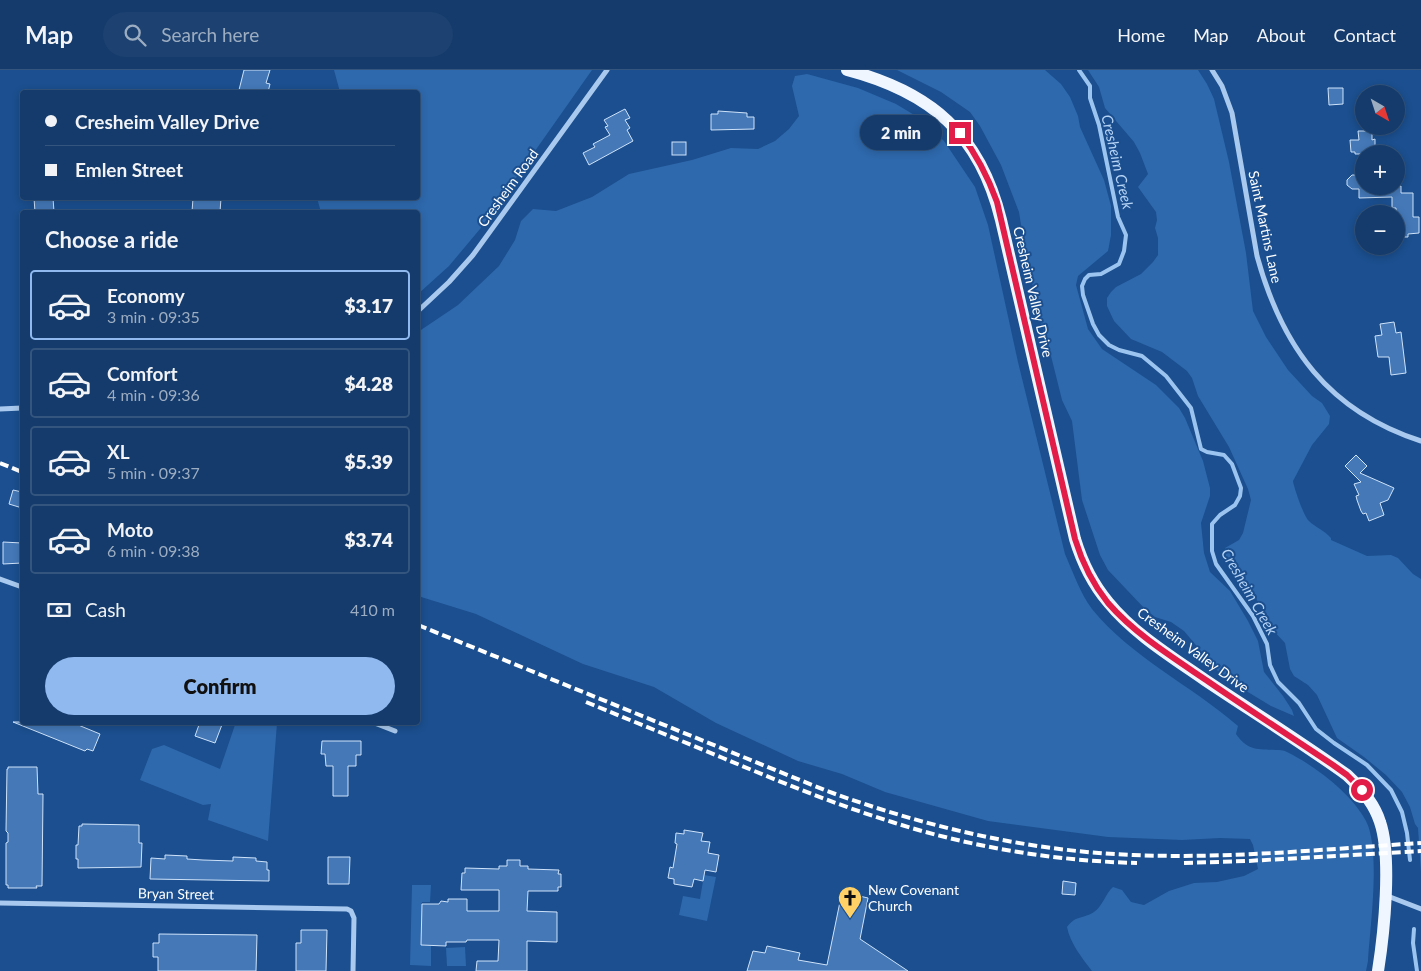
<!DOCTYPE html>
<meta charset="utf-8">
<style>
body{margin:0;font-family:Lato,sans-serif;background:#1d4271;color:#f1f3f6;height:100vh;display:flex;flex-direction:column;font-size:19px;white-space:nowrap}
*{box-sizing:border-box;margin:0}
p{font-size:16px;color:#9dadc1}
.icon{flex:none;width:28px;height:28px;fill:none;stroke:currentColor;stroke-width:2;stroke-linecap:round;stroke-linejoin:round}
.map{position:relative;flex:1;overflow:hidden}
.details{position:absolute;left:20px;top:140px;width:400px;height:515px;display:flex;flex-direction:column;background:#143b6b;border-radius:5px;box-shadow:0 2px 8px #0003,0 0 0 1px #33557e}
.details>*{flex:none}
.guide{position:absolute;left:20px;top:20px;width:400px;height:110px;border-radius:5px;box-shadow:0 2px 8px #0003,0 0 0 1px #33557e;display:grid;align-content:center;height:110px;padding:0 25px;background:#143b6b}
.needle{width:32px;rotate:141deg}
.buttons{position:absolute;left:1355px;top:15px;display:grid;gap:10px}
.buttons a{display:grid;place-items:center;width:50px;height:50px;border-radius:50%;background:#143b6b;box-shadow:0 2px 8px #0003,0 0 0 1px #33557e;font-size:25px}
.end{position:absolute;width:22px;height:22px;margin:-11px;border:6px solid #e11d48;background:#fff;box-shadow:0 0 0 2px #fff}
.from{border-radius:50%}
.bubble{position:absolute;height:35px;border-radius:18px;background:#143b6b;box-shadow:0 2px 8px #0003,0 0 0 1px #33557e;font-size:16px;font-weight:800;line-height:35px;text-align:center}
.guide b{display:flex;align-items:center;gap:18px;height:48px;font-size:19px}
.guide b+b{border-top:1px solid #33557e}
.guide i{width:12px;height:12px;background:#f1f3f6}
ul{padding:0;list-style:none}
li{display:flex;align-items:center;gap:15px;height:70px;margin:0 10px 8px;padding:0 15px;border:2px solid #33557e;border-radius:5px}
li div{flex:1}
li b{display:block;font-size:19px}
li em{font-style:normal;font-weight:800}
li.selected{border-color:#90b9f0}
li>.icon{width:45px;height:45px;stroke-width:1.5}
h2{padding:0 25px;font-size:22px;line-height:60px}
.pay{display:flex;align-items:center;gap:12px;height:55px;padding:0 25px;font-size:19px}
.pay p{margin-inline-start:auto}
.action{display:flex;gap:10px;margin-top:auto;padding:10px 25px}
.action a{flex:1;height:58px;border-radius:30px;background:#90b9f0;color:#111;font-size:20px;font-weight:800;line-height:58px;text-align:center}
header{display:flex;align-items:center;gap:30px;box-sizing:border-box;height:70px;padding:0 25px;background:#143b6b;border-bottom:1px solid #33557e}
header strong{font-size:24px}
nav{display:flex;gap:28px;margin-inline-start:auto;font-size:18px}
.search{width:350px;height:45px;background:#1d4271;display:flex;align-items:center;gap:12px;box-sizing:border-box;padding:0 18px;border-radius:28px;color:#9dadc1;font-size:19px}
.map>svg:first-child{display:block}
</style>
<header>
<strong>Map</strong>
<div class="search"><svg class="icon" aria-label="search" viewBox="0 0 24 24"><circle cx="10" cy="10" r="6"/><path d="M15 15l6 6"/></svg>Search here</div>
<nav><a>Home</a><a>Map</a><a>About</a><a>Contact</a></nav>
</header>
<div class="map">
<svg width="1421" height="901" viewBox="0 0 1421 901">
<rect width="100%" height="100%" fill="#1b4f8f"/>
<!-- green -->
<g fill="#2e69ad">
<path d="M334 0H592L480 159 449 196 418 224V142H321L317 128H418V22H340Z"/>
<path d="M897 0H1045L1061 14 1070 27 1078 46 1080 57 1104 110 1111 136V165L1108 181 1078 206 1076 215 1088 259 1102 279 1156 315 1179 338 1185 348 1203 391 1210 418V426L1201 453 1204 483 1210 502 1230 521 1248 551 1258 571 1264 602 1283 626 1292 640 1294 646 1271 636 1223 607 1184 561 1171 552 1155 547 1146 540 1108 500 1100 485 1082 430 1072 351 1062 330 1049 278 1036 237 1029 194 1025 181 1019 142 1001 95 980 56 970 42 941 22Z"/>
<path d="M1088 0H1198L1207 14 1214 29 1229 92 1246 183 1253 241 1266 267 1288 300 1312 326 1322 333 1330 346 1329 354 1312 375 1293 411C1294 418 1304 447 1309 451 1315 457 1324 460 1331 468V470L1367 486 1391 485 1398 488 1413 504 1421 509V802L1418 758 1415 754 1410 737 1402 722 1386 705 1364 687 1337 668 1317 625 1308 615 1294 606 1290 599 1285 573 1271 558 1256 528 1227 494 1225 478 1239 470 1243 463 1251 430 1248 419 1229 377 1198 326 1192 308 1187 301 1162 282 1131 269 1114 251 1107 236V228L1111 222 1116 217 1141 204 1153 192 1158 185V168L1155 158 1157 150 1156 142 1138 117 1148 104 1140 83 1134 72 1105 38 1099 17Z"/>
<path d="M807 4 858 18 896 34 921 49 944 71 975 117 988 155 1018 292 1065 484C1073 502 1080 523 1092 539 1132 588 1191 615 1238 656L1236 664C1248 681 1257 679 1276 680 1280 680 1283 680 1287 682 1314 695 1352 724 1366 751 1381 780 1370 858 1368 891L1366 901H1092C1082 888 1070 873 1067 857 1076 845 1083 849 1094 842 1103 836 1105 824 1113 817L1122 820 1131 832 1144 835 1169 821 1194 813 1217 812 1244 806 1258 799 1253 775 1250 769 1220 768 1182 770 1108 767 988 751 885 722 842 704 798 691 716 653 654 617 583 594 476 544 418 526V262L458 235 499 196 515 170 521 151 533 139 556 141 592 127 629 104 692 90 731 78 758 79 775 71 789 59 799 46 792 16 795 6Z"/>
<path d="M236 652 277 653 268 771 208 750 211 734 203 735 140 710 152 679 164 675 220 699Z"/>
<path d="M704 805 716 807 707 851 679 845 683 826 700 829Z"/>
<path d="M412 815H431L430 832H422L421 875 431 876V896L410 895Z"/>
<path d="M465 877 466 896H447L446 878Z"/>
</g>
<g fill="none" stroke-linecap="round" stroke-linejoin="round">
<!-- stream -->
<g stroke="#9cc4f0" stroke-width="4">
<path d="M1079 0 1090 16V28L1099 55 1118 147 1126 165 1124 181 1119 194 1101 204 1089 205 1085 209 1082 216 1083 225 1093 254 1099 265 1109 275 1119 280 1142 286 1166 306 1191 338 1201 379 1207 382 1224 385 1232 394 1241 418 1240 426 1235 435 1220 445 1212 454V481L1216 494 1253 546 1267 574 1270 595 1278 612 1299 633 1316 659 1334 673 1367 695 1391 720 1402 742 1407 763 1410 790"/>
<path d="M1414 859 1413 873 1417 901"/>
</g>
</g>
<!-- building -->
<g fill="#4478b7" stroke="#cfe3fa">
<path d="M244 0H270L266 13 270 14 268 22H241V20H239Z"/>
<path d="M1328 18H1343V34L1329 35Z"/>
<path d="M625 39 630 48 625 50 630 58 627 60 633 71 589 95 583 83 595 77 593 74 610 65 605 57 608 56 604 50Z"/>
<path d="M718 41 747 43V47H754V59L711 60V44H718Z"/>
<path d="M1358 61H1372V70L1375 69V81L1373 84H1355V82H1351L1350 70H1359Z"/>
<rect x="672" y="72" width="14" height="13"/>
<path d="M1352 105H1364V116H1401V123H1413V147H1419V163L1408 164V167H1396V138H1392V127L1359 128V119H1352L1347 115V110Z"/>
<path d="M34 128H53L54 142H35Z"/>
<path d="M193 128H221L220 142H192Z"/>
<path d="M1394 252 1396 263 1401 262 1406 303 1391 305 1389 287H1378L1375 266 1382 265 1380 254Z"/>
<path d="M1356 385 1367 396 1360 403 1394 418 1388 430 1380 433 1384 445 1369 451 1366 443 1363 444 1361 441 1357 430 1356 426 1359 425 1354 414 1361 412 1345 396Z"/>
<path d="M13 420 22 422V438L9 434Z"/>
<path d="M3 472 22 473V493L3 494Z"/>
<path d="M13 652H71L100 664 93 681 87 679 85 681Z"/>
<path d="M200 652H223L215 673 195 666Z"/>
<path d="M322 671H361V685H356V696H348V726H333V696H326L325 684H321Z"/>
<path d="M8 697H37L38 724H43L42 816H36L37 818H8V815H6V773L8 772V763L6 761 7 699H8Z"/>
<path d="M82 754 139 755V773H142L141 797 78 798V789H76V775H78L79 756H82Z"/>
<path d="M684 760 703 763 701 771 710 772 708 783 719 785 716 802 705 800 703 811 694 809 692 817 674 814V809L668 808 670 797 673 798 677 774 675 773 676 763 684 764Z"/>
<path d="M165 785 187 786V789L203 790 233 791V787L256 788V791L267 792V800H269V811L150 809 151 788 165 789Z"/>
<path d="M328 787H350L349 814H328Z"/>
<path d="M507 790H520V796H528V799L559 800 558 804H561V817H558V821H528L527 841 557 842V872L527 871V901H476L477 891H498L499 870H467L466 872H446V876L421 875 422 834H439L441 831 448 832V829H467V841H499V820H461L462 803H465V798L499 799V796H507Z"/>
<path d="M1063 811 1076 813 1075 825 1062 824Z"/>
<path d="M842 822 868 828 860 869 908 901H747L753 881 765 883 767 876 800 883 798 890 827 895Z"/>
<path d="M301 860H327L326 901H296V873H301Z"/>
<path d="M159 864 257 865 256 901H158V887H153V873H159Z"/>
</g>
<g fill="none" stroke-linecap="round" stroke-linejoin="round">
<!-- minor -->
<g stroke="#a9c9ee" stroke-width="5">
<path d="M1212 0 1222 16 1232 43 1257 186C1282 277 1328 341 1421 371"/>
<path d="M418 241 449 212 473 185 607 0"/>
<path d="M0 339 22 338"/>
<path d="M0 509 22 517"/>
<path d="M372 652 395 661"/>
<path d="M1385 825 1421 839"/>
<path d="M0 833 347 839 351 841 354 848 353 901"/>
</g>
<!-- primary -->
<path stroke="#f0f6ff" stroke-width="12" d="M847 0C931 22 980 64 1001 150L1075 469C1082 492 1092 513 1108 532 1134 564 1172 587 1205 610 1253 642 1301 672 1347 705 1361 718 1374 733 1380 752 1392 787 1384 863 1378 901"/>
<!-- rail -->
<g stroke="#fff" stroke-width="4" stroke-dasharray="9 4" stroke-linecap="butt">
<path d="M0 393 22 402"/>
<path d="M418 555 827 721C926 757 1028 781 1133 785 1229 789 1326 779 1421 773"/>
<path d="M586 632C632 651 677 669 723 688 778 711 834 734 892 752 970 777 1055 791 1137 793"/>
<path d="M1184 793 1247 791 1421 781"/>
</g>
</g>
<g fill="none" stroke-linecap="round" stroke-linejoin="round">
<!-- route -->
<path stroke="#e11d48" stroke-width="6" d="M960 63C977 85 988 107 997 132L1075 469C1082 492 1092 513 1108 533 1135 564 1172 587 1206 610 1248 639 1291 667 1333 695L1347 705 1362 720"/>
</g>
<!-- icons -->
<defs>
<g id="church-pin" transform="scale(1.25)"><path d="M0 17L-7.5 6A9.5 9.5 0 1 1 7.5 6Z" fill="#ffd166" stroke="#1b4f8f"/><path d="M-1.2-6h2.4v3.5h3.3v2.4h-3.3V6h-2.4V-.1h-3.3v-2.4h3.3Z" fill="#111"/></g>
</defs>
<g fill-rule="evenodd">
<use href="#church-pin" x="850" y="828"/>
</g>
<g text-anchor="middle" stroke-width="4" stroke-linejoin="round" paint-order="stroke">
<!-- street labels -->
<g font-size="14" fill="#fff" stroke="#1b4f8f">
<text transform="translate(508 118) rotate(-54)" y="5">Cresheim Road</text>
<text transform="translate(1265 157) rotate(78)" y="5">Saint Martins Lane</text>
<text transform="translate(1033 222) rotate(77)" y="5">Cresheim Valley Drive</text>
<text transform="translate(1193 580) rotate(36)" y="5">Cresheim Valley Drive</text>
<text transform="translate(176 824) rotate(1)" y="5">Bryan Street</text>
</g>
<!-- poi labels -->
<g font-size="14" fill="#fff" stroke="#1b4f8f" text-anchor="start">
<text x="868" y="825">New Covenant<tspan x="868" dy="16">Church</tspan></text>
</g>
<!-- water labels -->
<g font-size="15" font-style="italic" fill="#b5d3f5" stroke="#1b4f8f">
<text transform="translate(1117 92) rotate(77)" y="5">Cresheim Creek</text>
<text transform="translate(1249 522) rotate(60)" y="5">Cresheim Creek</text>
</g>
</g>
</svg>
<div class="buttons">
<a><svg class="needle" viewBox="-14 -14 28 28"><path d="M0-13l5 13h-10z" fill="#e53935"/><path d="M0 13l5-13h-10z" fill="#9dadc1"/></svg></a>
<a>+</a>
<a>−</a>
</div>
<i class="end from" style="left:1362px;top:720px"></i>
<i class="end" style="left:960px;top:63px"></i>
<div class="bubble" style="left:860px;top:45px;width:82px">2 min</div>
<div class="guide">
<b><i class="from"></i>Cresheim Valley Drive</b>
<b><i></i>Emlen Street</b>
</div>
<section class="details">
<h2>Choose a ride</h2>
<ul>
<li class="selected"><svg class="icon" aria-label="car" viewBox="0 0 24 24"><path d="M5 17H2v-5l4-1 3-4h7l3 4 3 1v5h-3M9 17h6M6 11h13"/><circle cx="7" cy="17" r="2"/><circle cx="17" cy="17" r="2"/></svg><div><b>Economy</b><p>3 min · 09:35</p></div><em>$3.17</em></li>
<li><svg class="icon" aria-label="car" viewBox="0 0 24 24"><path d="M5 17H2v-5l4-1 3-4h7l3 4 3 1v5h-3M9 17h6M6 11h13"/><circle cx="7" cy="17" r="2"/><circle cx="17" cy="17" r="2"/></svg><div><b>Comfort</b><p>4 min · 09:36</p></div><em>$4.28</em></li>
<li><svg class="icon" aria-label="car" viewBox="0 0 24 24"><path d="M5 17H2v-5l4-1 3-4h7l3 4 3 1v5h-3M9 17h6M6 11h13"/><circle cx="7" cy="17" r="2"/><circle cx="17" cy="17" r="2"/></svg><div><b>XL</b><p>5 min · 09:37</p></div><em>$5.39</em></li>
<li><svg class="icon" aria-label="car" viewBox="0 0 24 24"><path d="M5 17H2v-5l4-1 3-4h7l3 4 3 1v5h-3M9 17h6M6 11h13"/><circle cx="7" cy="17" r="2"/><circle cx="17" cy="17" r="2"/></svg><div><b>Moto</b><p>6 min · 09:38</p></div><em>$3.74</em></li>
</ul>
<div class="pay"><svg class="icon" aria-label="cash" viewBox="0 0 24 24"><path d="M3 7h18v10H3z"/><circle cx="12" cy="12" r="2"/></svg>Cash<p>410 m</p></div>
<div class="action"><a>Confirm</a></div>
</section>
</div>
